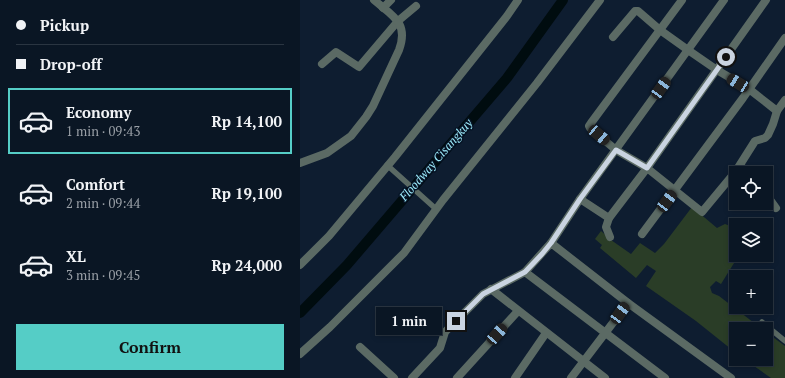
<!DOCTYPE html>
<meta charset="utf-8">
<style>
body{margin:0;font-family:"PT Serif",serif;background:#182331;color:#f1f3f6;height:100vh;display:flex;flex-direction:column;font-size:15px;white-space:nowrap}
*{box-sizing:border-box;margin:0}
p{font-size:13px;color:#999fa6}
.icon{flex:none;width:22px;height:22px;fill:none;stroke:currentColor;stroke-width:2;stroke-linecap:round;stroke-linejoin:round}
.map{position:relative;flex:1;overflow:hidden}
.details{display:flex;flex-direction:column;background:#0a1624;width:300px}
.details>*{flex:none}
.banner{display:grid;align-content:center;height:88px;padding:0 16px;background:#0a1624}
.buttons{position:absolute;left:429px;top:166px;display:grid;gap:8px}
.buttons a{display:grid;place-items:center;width:44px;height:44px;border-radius:0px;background:#0a1624;box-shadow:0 2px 6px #0003,0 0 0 1px #2a3541;font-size:20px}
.end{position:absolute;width:18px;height:18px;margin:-9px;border:5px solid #cad4e1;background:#111;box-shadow:0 0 0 2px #111}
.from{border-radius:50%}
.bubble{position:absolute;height:28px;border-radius:0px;background:#0a1624;box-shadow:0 2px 6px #0003,0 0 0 1px #2a3541;font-size:13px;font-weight:700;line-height:28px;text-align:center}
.car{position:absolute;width:12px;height:24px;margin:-12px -6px;border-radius:5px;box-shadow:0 0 3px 1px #0007;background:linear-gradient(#222 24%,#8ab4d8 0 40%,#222 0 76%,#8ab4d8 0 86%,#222 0)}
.banner b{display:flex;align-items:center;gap:14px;height:38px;font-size:15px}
.banner b+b{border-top:1px solid #2a3541}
.banner i{width:10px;height:10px;background:#f1f3f6}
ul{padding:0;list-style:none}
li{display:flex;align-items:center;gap:12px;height:66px;margin:0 8px 6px;padding:0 8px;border:2px solid transparent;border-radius:0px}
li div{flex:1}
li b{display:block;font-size:15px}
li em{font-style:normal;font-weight:700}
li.selected{border-color:#55cdc6}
li>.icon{width:36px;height:36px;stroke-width:1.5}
.button{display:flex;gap:8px;margin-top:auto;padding:8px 16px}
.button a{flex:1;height:46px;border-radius:0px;background:#55cdc6;color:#111;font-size:16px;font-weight:700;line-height:46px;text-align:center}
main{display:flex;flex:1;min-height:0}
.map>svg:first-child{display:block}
</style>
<main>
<section class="details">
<div class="banner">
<b><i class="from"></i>Pickup</b>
<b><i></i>Drop-off</b>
</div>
<ul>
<li class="selected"><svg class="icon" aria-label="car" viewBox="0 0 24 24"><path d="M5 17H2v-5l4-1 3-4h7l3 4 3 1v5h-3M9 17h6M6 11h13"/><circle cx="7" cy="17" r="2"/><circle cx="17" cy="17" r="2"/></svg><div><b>Economy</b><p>1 min · 09:43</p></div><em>Rp 14,100</em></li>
<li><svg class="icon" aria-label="car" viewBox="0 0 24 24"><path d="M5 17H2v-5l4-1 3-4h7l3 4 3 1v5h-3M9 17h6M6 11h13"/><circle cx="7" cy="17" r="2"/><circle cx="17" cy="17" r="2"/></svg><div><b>Comfort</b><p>2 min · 09:44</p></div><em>Rp 19,100</em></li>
<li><svg class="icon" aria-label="car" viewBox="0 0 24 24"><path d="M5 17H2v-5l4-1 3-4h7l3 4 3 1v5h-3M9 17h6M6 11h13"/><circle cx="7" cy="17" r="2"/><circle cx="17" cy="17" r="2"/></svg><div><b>XL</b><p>3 min · 09:45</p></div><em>Rp 24,000</em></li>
</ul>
<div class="button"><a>Confirm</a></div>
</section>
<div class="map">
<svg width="485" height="378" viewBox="0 0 485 378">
<rect width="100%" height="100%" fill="#0e1d30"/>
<!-- green -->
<g fill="#2a3d27">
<path d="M392 207 417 228 425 224 436 228V255H439L421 284 416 281 410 287 412 293 419 296 462 329H436V353L396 321 346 286 356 271 347 265 336 278 300 248 302 245 295 239 301 231 311 240 331 254 340 243 355 253 364 244Z"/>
<path d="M466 332 485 346V378H471L444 359H466Z"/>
</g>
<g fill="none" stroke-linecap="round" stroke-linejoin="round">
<!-- canal -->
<path stroke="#000c0f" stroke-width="10" d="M0 313 47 265 207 78 263 0"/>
<!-- service -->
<g stroke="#5b6a64" stroke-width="5.5">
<path d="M87 165 136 209"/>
<path d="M462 322 485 341"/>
</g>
<!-- minor -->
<g stroke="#5b6a64" stroke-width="8">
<path d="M382 0 291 123 289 126 290 128 316 150 347 168 402 212 436 171 455 141 465 138 468 135 473 124 477 111 485 100"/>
<path d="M83 8 91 0"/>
<path d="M313 37 335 11H338L360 30 388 50 417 70 449 89 477 111"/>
<path d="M22 64 36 52 59 67 98 21 116 6"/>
<path d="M440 166 450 173"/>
<path d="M466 194 476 208"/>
<path d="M280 199 309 218"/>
<path d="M342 234 443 98 485 38"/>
<path d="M310 237 306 227 309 218 347 168 466 0"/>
<path d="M251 243 280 199 424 0"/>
<path d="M0 265 29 236 95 157 207 16 218 0"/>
<path d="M225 272 365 378"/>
<path d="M191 289 305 378"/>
<path d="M60 347 94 378"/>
<path d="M0 354 30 327 104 253 143 200 237 83 300 0"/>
<path d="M112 378 140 348 145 332 183 294 225 272 251 243 328 303 431 378"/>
<path d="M157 378 218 311"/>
<path d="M215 378 246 333"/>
<path d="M271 378 328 303"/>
</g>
<!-- tertiary -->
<path stroke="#5b6a64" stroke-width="8" d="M0 163 27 153 51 136 66 117 73 106 99 50C109 23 93 16 74 0"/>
</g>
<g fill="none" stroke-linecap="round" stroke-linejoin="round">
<!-- route -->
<path stroke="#cad4e1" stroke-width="5" d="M156 321 183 294 225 272 242 254 251 243 280 199 316 150 347 168 426 57"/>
</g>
<g text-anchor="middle" stroke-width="3" stroke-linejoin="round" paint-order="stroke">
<!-- water labels -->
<g font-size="12" font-style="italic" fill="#9decfc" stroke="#061426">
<text transform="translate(136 160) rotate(-49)" y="4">Floodway Cisangkuy</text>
</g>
</g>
</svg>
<div class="buttons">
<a><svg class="icon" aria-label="locate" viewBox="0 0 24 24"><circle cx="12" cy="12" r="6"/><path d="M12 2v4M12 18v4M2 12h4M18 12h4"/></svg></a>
<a><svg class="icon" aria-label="layers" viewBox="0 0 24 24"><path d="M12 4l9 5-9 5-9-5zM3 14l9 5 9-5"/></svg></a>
<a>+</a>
<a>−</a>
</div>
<i class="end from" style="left:426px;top:57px"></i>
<i class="end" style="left:156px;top:321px"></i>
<div class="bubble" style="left:76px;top:307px;width:66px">1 min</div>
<i class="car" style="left:438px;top:83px;rotate:301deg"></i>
<i class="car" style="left:361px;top:88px;rotate:36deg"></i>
<i class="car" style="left:299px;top:135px;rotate:130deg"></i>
<i class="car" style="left:367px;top:201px;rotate:37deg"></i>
<i class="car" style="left:320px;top:313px;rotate:36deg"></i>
<i class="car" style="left:197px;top:334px;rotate:42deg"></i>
</div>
</main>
